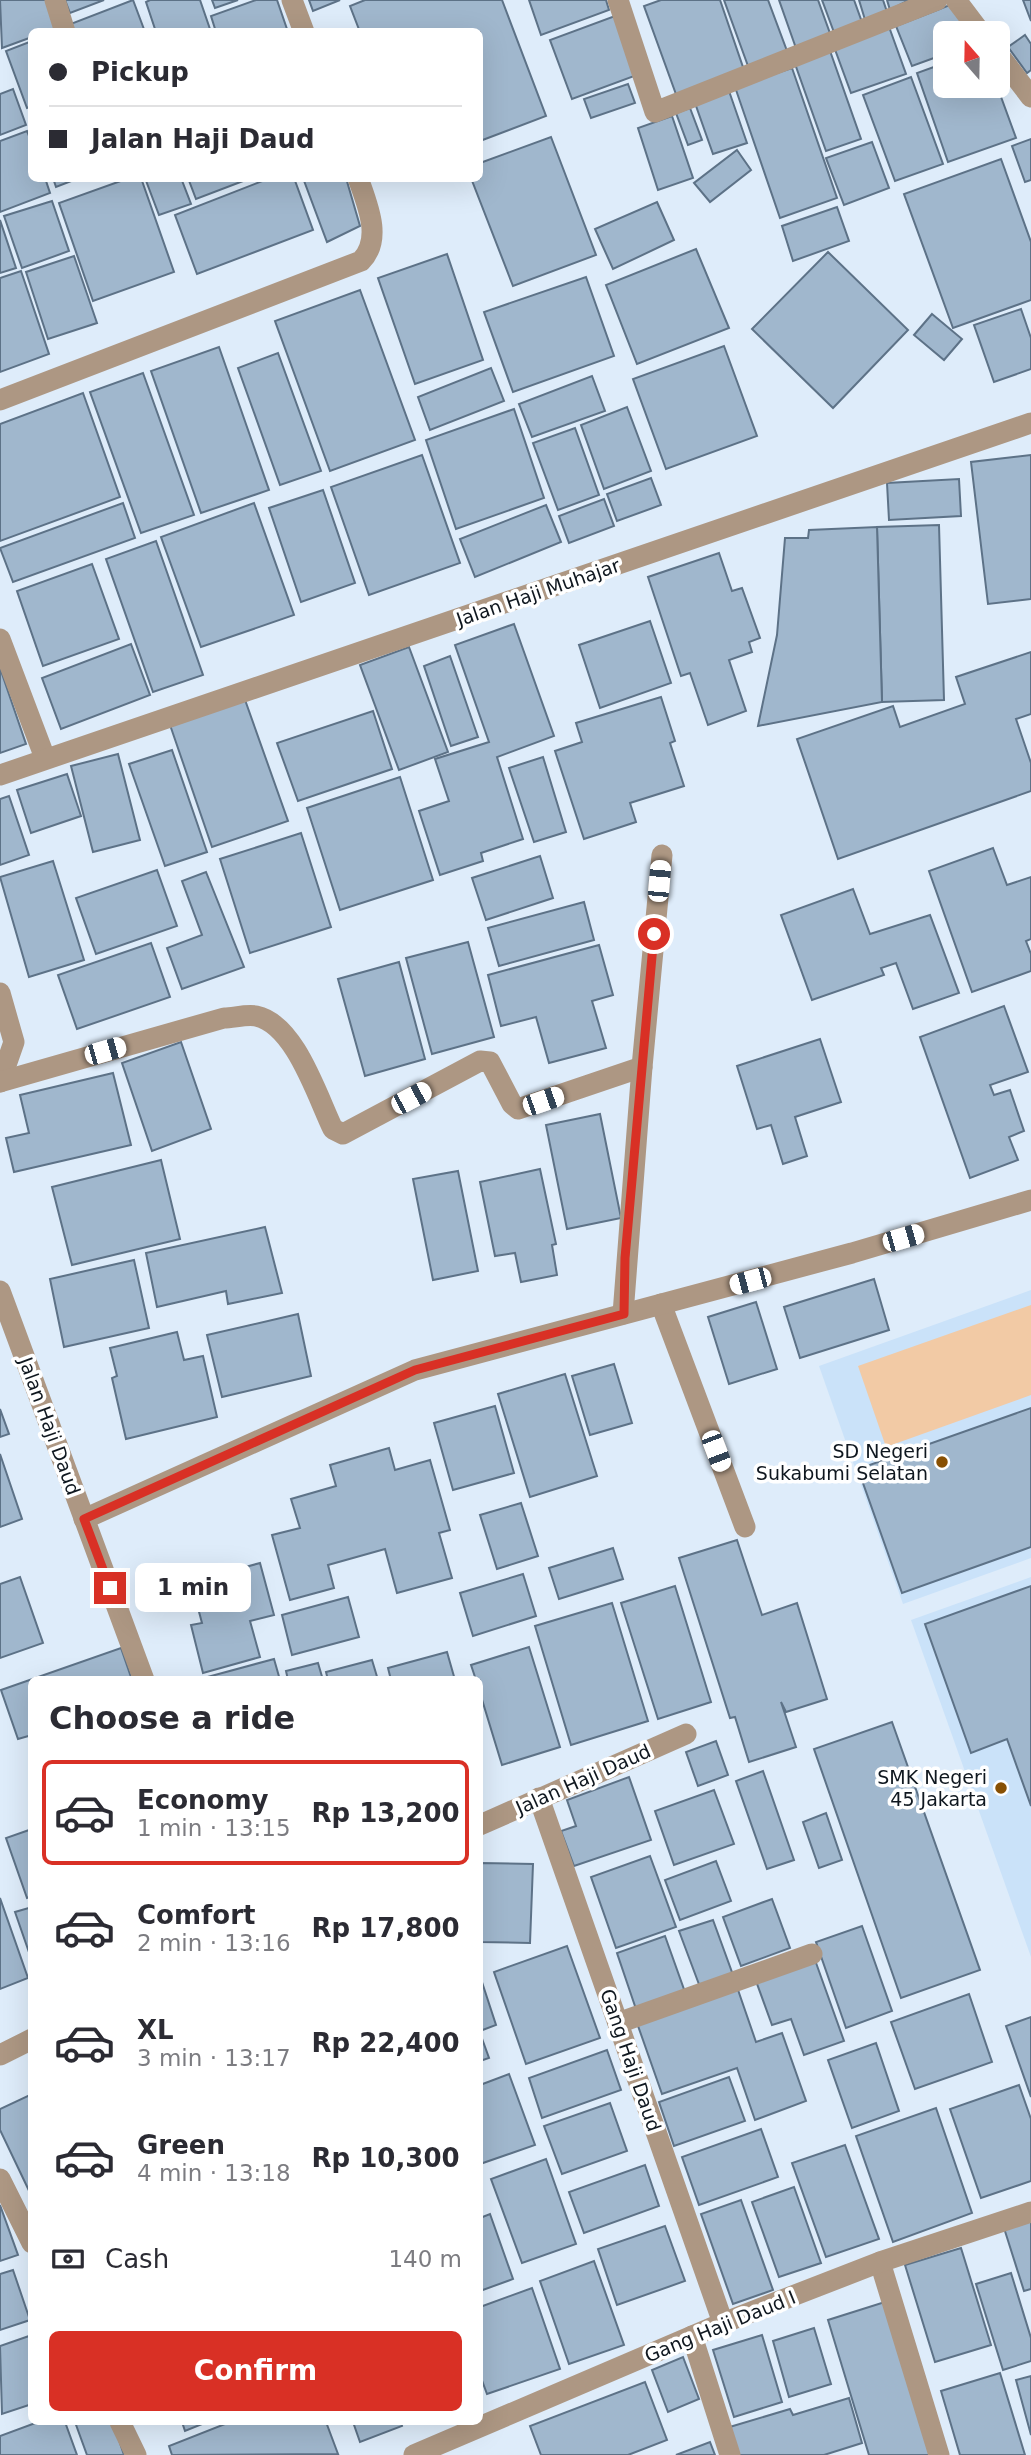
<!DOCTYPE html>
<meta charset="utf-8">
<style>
body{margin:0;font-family:"DejaVu Sans",sans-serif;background:#f2f2f3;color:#2b2b33;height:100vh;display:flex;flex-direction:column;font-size:26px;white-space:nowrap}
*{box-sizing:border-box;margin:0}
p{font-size:23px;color:#7c7c81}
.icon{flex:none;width:38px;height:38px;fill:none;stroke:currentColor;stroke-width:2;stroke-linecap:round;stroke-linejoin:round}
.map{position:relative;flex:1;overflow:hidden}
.side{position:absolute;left:28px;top:1676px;width:455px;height:749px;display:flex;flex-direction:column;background:#fff;border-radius:10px;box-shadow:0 7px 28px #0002}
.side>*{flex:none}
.top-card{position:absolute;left:28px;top:28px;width:455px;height:154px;border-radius:10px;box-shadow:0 7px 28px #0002;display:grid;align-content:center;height:154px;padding:0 21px;background:#fff}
.needle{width:46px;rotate:340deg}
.buttons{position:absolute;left:933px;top:21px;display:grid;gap:14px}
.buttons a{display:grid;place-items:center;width:77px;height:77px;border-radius:10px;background:#fff;box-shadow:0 7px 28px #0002;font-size:35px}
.end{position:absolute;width:32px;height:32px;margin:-16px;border:9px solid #d93025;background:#fff;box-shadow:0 0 0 4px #fff}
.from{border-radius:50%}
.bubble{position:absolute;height:49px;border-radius:10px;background:#fff;box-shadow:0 7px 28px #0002;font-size:23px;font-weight:700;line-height:49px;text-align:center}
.car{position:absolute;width:21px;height:42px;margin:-21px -10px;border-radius:9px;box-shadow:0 0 5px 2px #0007;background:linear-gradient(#fff 24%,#345 0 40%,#fff 0 76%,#345 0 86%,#fff 0)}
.top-card b{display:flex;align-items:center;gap:24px;height:66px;font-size:26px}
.top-card b+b{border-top:2px solid #e1e1e2}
.top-card i{width:18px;height:18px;background:#2b2b33}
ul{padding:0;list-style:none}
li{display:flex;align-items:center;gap:21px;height:105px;margin:0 14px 10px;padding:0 7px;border:4px solid transparent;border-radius:10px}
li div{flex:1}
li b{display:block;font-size:26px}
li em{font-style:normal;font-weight:700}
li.active{border-color:#d93025}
li>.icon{width:63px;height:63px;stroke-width:1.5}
h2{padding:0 21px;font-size:32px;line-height:84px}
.pay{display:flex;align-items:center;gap:18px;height:77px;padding:0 21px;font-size:26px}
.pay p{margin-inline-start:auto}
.cta{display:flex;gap:14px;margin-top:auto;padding:14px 21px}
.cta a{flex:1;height:80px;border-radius:10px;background:#d93025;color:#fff;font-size:28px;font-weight:700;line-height:80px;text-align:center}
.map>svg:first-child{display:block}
</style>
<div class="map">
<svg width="1031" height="2455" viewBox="0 0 1031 2455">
<rect width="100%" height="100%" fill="#deecfa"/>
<!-- built -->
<g fill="#cae2f9">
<path d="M1031 1290V1558L903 1604 819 1366Z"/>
<path d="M1031 1577V1957L911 1620Z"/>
</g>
<!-- green -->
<path fill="#f2caa5" d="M1031 1305V1395L886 1447 858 1366Z"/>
<!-- building -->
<g fill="#a0b7cd" stroke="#5d7287" stroke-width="2">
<path d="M0 0H51L61 26 47 32H32V37L2 48Z"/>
<path d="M65 0H104L70 13Z"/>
<path d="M133 0 145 32H70L68 25Z"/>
<path d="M150 0H200L211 32H156L146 2Z"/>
<path d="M212 0H238L215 8Z"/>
<path d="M256 0H277L288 32H216L211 16Z"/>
<path d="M309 0H340L313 11Z"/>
<path d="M365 0H502L546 116 480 141V32H360L350 6Z"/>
<path d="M529 0H606L609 10 541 35Z"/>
<path d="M661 0H720L745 73 677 97 644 6Z"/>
<path d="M724 0H768L787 51 748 66Z"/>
<path d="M779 0H818L832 39 797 51Z"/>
<path d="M822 0H854L863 25 835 35Z"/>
<path d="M859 0H883L888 15 866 23Z"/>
<path d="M887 0H909L890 10Z"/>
<path d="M1023 0H1031V21Z"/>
<path d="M955 3 966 33H945V54L912 66 896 26Z"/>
<path d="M615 16 637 75 572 99 550 40Z"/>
<path d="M888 24 906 74 851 93 833 44Z"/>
<path d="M1025 35 1031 44V70L1027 73 1008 47Z"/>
<path d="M32 41V106L27 108 6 51Z"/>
<path d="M829 48 861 139 826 151 794 61Z"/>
<path d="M945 63V86H997L1016 138 948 162 917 73Z"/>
<path d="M792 68 837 198 780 218 735 87Z"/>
<path d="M911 77 943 164 895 181 863 95Z"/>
<path d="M628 84 635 103 591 118 584 99Z"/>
<path d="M13 89 26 125 0 135V94Z"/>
<path d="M729 91 747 143 713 154 695 103Z"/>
<path d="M690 108 702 140 688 145 676 113Z"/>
<path d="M672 116 693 178 658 190 638 128Z"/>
<path d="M27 131 32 143V178H45L50 193 0 212V141Z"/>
<path d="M551 137 596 255 513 286 471 178H480V163Z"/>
<path d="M1031 139V180L1025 182 1012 146Z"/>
<path d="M872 142 889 188 844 205 826 158Z"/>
<path d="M737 150 751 170 710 202 694 183Z"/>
<path d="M1001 159 1031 242V300L953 328 904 194Z"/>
<path d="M53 178H79L56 187Z"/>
<path d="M129 178H141L174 272 93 301 59 203Z"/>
<path d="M145 178H181L191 204 159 215Z"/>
<path d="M188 178H251L196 199Z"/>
<path d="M270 178H294L313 230 197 274 175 215Z"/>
<path d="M303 178H346L360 226 327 242Z"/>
<path d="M52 201 69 251 22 268 4 216Z"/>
<path d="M657 202 674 240 613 269 595 229Z"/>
<path d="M837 207 849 241 793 261 782 226Z"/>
<path d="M0 220 16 268 0 273Z"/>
<path d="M696 249 729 328 637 364 606 285Z"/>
<path d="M828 252 908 330 833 408 752 329Z"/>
<path d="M447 254 483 360 415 384 378 278Z"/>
<path d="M74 256 97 323 48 339 26 272Z"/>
<path d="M21 271 49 354 0 372V278Z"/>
<path d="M586 277 614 356 513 392 484 312Z"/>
<path d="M360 290 415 440 330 471 275 321Z"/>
<path d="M1021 309 1031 338V369L994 382 974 325Z"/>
<path d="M932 314 962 339 944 360 914 335Z"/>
<path d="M724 346 757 436 666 469 633 379Z"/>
<path d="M219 347 269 490 201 513 151 371Z"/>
<path d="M278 353 321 471 280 485 238 368Z"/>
<path d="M491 368 504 401 430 430 418 397Z"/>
<path d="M143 373 194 515 141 533 90 392Z"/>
<path d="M592 376 605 411 532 437 519 404Z"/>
<path d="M83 393 120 497 0 541V424Z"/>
<path d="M627 407 651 471 604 489 581 425Z"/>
<path d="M514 409 544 498 456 529 426 440Z"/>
<path d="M575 428 599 495 558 510 533 443Z"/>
<path d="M422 455 460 563 369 595 331 487Z"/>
<path d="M1031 455V599L988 604 971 462Z"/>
<path d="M651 478 661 505 617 521 607 494Z"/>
<path d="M959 479 961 516 889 520 887 483Z"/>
<path d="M323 490 355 583 301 602 269 508Z"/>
<path d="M604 499 614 526 569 543 559 516Z"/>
<path d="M123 503 135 538 13 582 0 548Z"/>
<path d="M254 503 294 615 201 647 161 537Z"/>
<path d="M546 505 561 542 475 577 460 539Z"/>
<path d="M939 525 944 700 882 702 877 527Z"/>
<path d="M877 527 882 702 758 726 777 635 785 538H808L809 530Z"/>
<path d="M156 541 203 675 153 692 106 559Z"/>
<path d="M719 553 732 591 742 588 760 638 749 642 752 652 729 660 746 711 708 725 690 673 681 676 648 577Z"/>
<path d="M92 564 119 639 43 666 17 591Z"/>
<path d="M650 621 671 683 600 708 579 645Z"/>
<path d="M514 624 554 736 497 757 523 839 481 853 483 861 440 875 419 811 449 801 435 759 489 742 455 645Z"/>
<path d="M131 644 150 695 61 729 42 678Z"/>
<path d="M409 647 448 752 399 770 360 665Z"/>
<path d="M1031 652V714L1016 719 1031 763V791L838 859 797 739 893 706 900 727 965 704 956 677Z"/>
<path d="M450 656 478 737 451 746 424 666Z"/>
<path d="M0 668 26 744 0 753Z"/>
<path d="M244 697 288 821 212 847 169 722Z"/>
<path d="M661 697 675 741 670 743 684 786 630 803 636 822 584 839 555 751 582 742 576 723Z"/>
<path d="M373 711 392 769 298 801 277 743Z"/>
<path d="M172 750 207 852 165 866 129 764Z"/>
<path d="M118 754 140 840 93 852 71 766Z"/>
<path d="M543 757 566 832 534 842 509 768Z"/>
<path d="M67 774 81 816 31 833 17 790Z"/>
<path d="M400 777 433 880 340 910 307 808Z"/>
<path d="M9 796 29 855 0 865V799Z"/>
<path d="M301 833 331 927 250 953 220 859Z"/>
<path d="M993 848 1007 885 1031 877V939L1026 941 1031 954V971L972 992 929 871Z"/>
<path d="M540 856 553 898 486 920 472 878Z"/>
<path d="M53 861 84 960 29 977 0 877Z"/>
<path d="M157 870 177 926 96 954 76 898Z"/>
<path d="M206 872 244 967 182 989 167 948 202 935 182 881Z"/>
<path d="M853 889 870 934 930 915 959 993 913 1009 896 963 881 968 884 975 812 1000 781 915Z"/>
<path d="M584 902 594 940 499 966 488 928Z"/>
<path d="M468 942 494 1037 432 1054 406 958Z"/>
<path d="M151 943 170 997 77 1029 58 975Z"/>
<path d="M599 945 613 995 592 1001 606 1048 549 1063 536 1017 501 1026 488 975Z"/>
<path d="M399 962 425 1059 365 1076 338 979Z"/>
<path d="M1004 1006 1028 1072 990 1085 994 1095 1010 1090 1024 1131 1009 1137 1018 1160 970 1178 920 1037Z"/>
<path d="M820 1039 841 1102 795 1117 807 1156 783 1164 771 1125 757 1129 737 1066Z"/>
<path d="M181 1042 211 1129 152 1151 122 1063Z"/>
<path d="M113 1073 131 1145 14 1172 6 1138 29 1133 20 1095Z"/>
<path d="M600 1114 621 1218 567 1229 546 1125Z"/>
<path d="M161 1160 180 1239 72 1265 52 1187Z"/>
<path d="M540 1169 556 1244 552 1245 557 1275 521 1282 515 1253 495 1256 480 1182Z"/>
<path d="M458 1171 478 1271 433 1280 413 1179Z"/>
<path d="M265 1227 282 1293 228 1304 226 1291 157 1307 146 1253Z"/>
<path d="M134 1260 149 1328 64 1347 50 1279Z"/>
<path d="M874 1279 889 1330 800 1358 784 1307Z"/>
<path d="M756 1302 777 1369 729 1384 708 1317Z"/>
<path d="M298 1314 311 1376 222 1397 207 1335Z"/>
<path d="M177 1332 184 1360 203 1356 217 1417 126 1439 112 1378 117 1376 110 1348Z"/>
<path d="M614 1364 632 1423 590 1435 572 1376Z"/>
<path d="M565 1374 597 1476 530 1497 498 1394Z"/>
<path d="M495 1406 514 1473 453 1490 434 1423Z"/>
<path d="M1031 1408V1547L902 1593 858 1469Z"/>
<path d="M0 1409 9 1434 0 1437Z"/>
<path d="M389 1448 395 1470 430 1460 450 1530 439 1533 452 1578 397 1593 385 1549 328 1565 334 1588 290 1600 272 1535 300 1528 291 1499 336 1486 330 1465Z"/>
<path d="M0 1454 22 1519 0 1527Z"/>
<path d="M521 1503 538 1556 497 1569 480 1515Z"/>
<path d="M737 1540 762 1615 797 1603 827 1699 786 1712 781 1702 796 1747 749 1762 735 1717 730 1718 679 1558Z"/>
<path d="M613 1548 623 1579 559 1599 549 1568Z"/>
<path d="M260 1563 274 1615 250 1621 260 1657 203 1673 191 1625 202 1623 191 1582Z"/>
<path d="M523 1574 536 1616 473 1636 460 1593Z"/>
<path d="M20 1577 43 1643 0 1658V1584Z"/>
<path d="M675 1586 711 1702 658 1719 621 1603Z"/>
<path d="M1031 1586V1806L1007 1739 971 1753 925 1624Z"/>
<path d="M348 1597 359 1637 292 1655 282 1615Z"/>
<path d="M612 1603 648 1721 571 1745 535 1626Z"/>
<path d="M529 1647 560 1747 502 1765 480 1693V1680H476L471 1665Z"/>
<path d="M121 1648 132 1680H32V1735L18 1739 1 1690Z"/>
<path d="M447 1652 455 1680H391L388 1668Z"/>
<path d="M274 1659 280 1680H201L200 1679Z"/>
<path d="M372 1660 378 1680H328L326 1672Z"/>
<path d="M318 1663 323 1680H288L286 1671Z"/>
<path d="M892 1722 980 1970 901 1998 814 1749Z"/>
<path d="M716 1741 728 1775 698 1786 686 1752Z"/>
<path d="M763 1771 794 1860 767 1869 736 1781Z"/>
<path d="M629 1777 651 1840 574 1866 561 1831 576 1826 567 1800Z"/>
<path d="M714 1790 734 1844 674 1865 655 1811Z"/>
<path d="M826 1813 842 1860 819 1868 803 1822Z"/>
<path d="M32 1829V1896L27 1898 6 1838Z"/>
<path d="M650 1856 676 1927 616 1948 591 1877Z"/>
<path d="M716 1861 731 1901 680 1920 665 1880Z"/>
<path d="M480 1863 533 1864 530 1943 480 1942Z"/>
<path d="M0 1898 28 1978 0 1989Z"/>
<path d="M772 1899 790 1948 741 1966 723 1917Z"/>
<path d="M32 1907V1961L15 1912Z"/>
<path d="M713 1920 733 1975 700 1987 679 1931Z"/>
<path d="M862 1926 892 2011 846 2028 816 1942Z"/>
<path d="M665 1936 686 1995 637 2012 617 1953Z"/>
<path d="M567 1946 600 2038 526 2064 494 1972Z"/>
<path d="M815 1960 844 2041 804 2055 791 2019 772 2025 756 1981Z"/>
<path d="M480 1976 496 2025 480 2031Z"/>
<path d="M737 1987 756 2042 782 2033 806 2101 755 2120 737 2068 662 2094 637 2023Z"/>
<path d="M969 1994 992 2062 915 2089 891 2022Z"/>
<path d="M1031 2017V2097L1006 2026Z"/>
<path d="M480 2033 489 2058 480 2061Z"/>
<path d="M876 2043 899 2111 852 2128 828 2060Z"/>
<path d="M607 2050 621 2090 542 2118 529 2078Z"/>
<path d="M509 2074 535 2145 480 2164V2085Z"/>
<path d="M729 2077 745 2121 674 2146 659 2102Z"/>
<path d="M1019 2085 1031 2119V2181L981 2198 950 2109Z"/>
<path d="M32 2094V2197L0 2130V2109Z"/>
<path d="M610 2103 627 2151 562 2174 544 2126Z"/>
<path d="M936 2108 972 2213 893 2242 856 2136Z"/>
<path d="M761 2129 778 2177 699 2205 682 2157Z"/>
<path d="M845 2145 879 2239 826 2257 792 2163Z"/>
<path d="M546 2159 576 2244 522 2263 491 2179Z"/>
<path d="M645 2165 659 2206 584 2233 569 2192Z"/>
<path d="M794 2187 821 2263 779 2277 752 2202Z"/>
<path d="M741 2200 773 2290 733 2304 701 2214Z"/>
<path d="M0 2205 18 2255 0 2261Z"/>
<path d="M490 2214 513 2279 480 2291V2218Z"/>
<path d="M1031 2220V2289L1024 2291 1004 2228Z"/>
<path d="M665 2226 685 2281 617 2305 598 2249Z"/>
<path d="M961 2248 991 2345 935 2362 905 2265Z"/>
<path d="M594 2261 624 2345 569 2364 540 2281Z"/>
<path d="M13 2270 30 2320 0 2330V2274Z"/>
<path d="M1011 2273 1031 2338V2361L1003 2370 976 2284Z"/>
<path d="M532 2288 560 2369 487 2394 480 2375V2307Z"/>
<path d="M888 2301 935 2455H869L828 2320Z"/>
<path d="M814 2328 831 2384 789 2397 773 2341Z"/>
<path d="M32 2335V2404L2 2414 0 2346Z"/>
<path d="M762 2335 782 2402 734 2417 713 2350Z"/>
<path d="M683 2357 699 2399 668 2412 652 2370Z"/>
<path d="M1000 2373 1025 2455H960L941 2391Z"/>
<path d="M1031 2376V2435L1016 2380Z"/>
<path d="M645 2382 667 2440 628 2455H541L530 2426Z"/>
<path d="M849 2398 862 2443 824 2455H731L723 2429 790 2409 793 2415Z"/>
<path d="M38 2422H65L77 2455H0V2436Z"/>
<path d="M75 2422H113L124 2455H87Z"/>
<path d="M182 2422H207L185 2431Z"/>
<path d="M230 2422H326L338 2454 172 2455 169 2446Z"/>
<path d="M353 2422H401L402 2426 360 2442Z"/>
<path d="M710 2442 715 2455H676Z"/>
</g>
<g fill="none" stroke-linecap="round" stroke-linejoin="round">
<!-- street -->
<g stroke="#ad9783" stroke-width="21">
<path d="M55 0 65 32"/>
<path d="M292 0 304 32"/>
<path d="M618 0 655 112 937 0"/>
<path d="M956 0 981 33"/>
<path d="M998 54 1031 97"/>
<path d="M0 400 361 261C383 239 367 204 358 178"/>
<path d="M0 639 45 758"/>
<path d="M0 775 1031 423"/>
<path d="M0 993 14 1042 0 1082"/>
<path d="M0 1082 224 1018C233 1018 247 1014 256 1016 295 1024 317 1096 333 1129L343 1134 480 1061 490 1062 512 1104 518 1109 642 1067 662 855"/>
<path d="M0 1291 144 1680"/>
<path d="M661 1304 745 1527"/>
<path d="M623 1314 642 1067"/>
<path d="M84 1519 415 1370 852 1253 1031 1200"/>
<path d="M539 1798 723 2323"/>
<path d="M480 1825 686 1734"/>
<path d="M618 2023 812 1954"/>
<path d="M0 2055 32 2039"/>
<path d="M0 2179 32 2243"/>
<path d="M880 2262 939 2455"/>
<path d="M692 2336 730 2455"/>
<path d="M120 2422 136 2455"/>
<path d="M414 2455 723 2323 880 2262 1031 2212"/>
</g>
</g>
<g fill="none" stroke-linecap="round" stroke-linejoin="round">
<!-- route -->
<path stroke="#d93025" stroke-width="9" d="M110 1588 84 1519 415 1370 624 1314 625 1258 654 934"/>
</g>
<!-- markers -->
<g fill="#885003" stroke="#fff" stroke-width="2.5">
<circle cx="942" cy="1462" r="7"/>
<circle cx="1001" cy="1788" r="7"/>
</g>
<g text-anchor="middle" stroke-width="7" stroke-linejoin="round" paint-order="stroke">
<!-- street labels -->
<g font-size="19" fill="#0f171f" stroke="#fff">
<text transform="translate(538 592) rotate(-19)" y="7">Jalan Haji Muhajar</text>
<text transform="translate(50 1426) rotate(70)" y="7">Jalan Haji Daud</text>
<text transform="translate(583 1779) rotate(-24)" y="7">Jalan Haji Daud</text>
<text transform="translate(631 2060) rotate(71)" y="7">Gang Haji Daud</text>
<text transform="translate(720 2326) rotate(-22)" y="7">Gang Haji Daud I</text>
</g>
<!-- poi labels -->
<g font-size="19" fill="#0f171f" stroke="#fff" text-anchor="end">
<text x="928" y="1458">SD Negeri<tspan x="928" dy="22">Sukabumi Selatan</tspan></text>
<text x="987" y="1784">SMK Negeri<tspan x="987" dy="22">45 Jakarta</tspan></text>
</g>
</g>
</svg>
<div class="buttons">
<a><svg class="needle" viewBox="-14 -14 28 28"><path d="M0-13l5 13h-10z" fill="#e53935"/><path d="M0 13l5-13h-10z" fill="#7c7c81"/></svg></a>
</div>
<i class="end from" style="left:654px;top:934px"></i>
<i class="end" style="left:110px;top:1588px"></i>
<div class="bubble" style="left:135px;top:1563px;width:116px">1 min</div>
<i class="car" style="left:659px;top:881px;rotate:5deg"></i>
<i class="car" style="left:105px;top:1051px;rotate:74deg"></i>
<i class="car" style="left:411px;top:1098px;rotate:62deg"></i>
<i class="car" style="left:543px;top:1101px;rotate:71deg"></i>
<i class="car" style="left:903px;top:1238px;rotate:74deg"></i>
<i class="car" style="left:750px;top:1281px;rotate:255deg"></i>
<i class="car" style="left:716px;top:1451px;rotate:159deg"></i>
<div class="top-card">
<b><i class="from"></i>Pickup</b>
<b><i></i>Jalan Haji Daud</b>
</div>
<section class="side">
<h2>Choose a ride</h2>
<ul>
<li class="active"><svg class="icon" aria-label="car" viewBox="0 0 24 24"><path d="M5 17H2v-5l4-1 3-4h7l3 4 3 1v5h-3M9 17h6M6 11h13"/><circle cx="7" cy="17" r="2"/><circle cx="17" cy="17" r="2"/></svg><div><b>Economy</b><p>1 min · 13:15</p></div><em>Rp 13,200</em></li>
<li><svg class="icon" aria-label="car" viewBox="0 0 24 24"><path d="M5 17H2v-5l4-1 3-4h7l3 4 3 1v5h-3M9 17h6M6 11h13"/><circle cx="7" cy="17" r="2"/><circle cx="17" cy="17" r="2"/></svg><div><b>Comfort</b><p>2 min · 13:16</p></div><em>Rp 17,800</em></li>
<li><svg class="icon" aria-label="car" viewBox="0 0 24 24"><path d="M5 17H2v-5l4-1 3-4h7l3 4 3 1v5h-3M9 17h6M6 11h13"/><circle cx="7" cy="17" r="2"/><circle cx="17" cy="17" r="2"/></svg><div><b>XL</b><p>3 min · 13:17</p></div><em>Rp 22,400</em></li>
<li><svg class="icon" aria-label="car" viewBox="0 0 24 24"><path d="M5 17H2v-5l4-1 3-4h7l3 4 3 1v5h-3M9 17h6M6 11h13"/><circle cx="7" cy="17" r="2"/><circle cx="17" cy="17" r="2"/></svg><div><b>Green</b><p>4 min · 13:18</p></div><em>Rp 10,300</em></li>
</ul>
<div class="pay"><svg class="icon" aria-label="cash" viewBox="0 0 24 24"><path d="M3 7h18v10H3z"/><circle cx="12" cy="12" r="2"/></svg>Cash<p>140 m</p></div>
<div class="cta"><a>Confirm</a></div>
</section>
</div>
